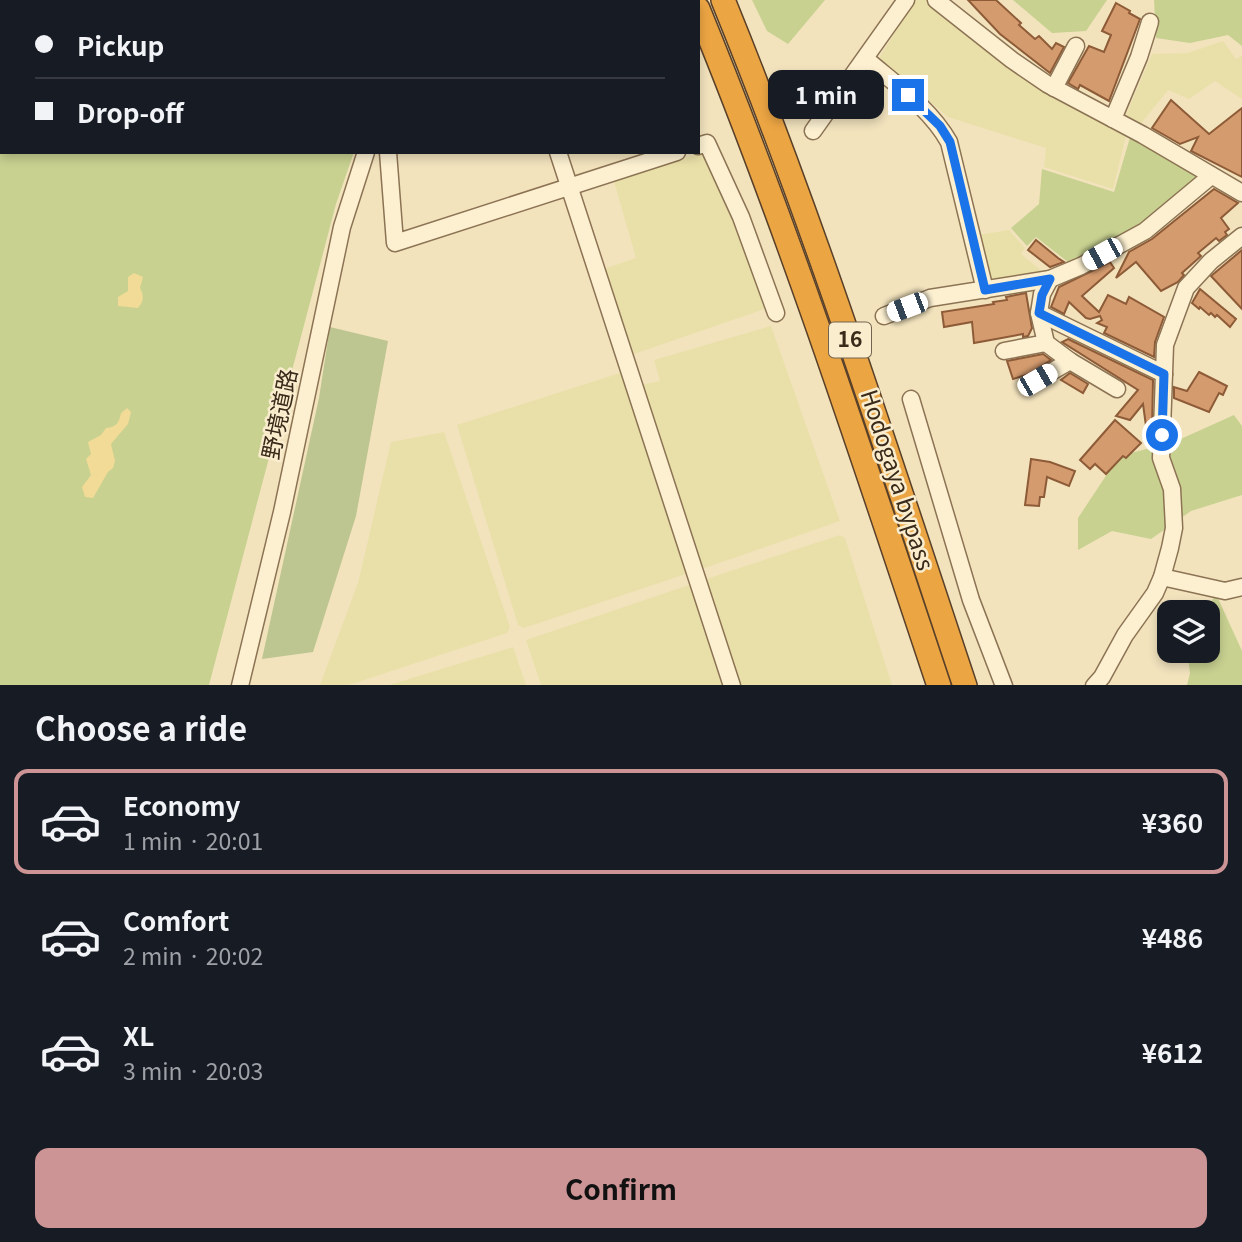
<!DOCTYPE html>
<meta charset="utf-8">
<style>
body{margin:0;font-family:Georgia,"Noto Sans JP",serif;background:#20242c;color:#f1f3f6;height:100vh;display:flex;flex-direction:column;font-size:26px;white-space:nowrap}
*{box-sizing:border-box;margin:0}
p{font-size:23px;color:#9ea1a6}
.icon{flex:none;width:38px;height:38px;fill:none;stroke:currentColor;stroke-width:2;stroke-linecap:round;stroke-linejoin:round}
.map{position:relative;height:685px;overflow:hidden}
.panel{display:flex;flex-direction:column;background:#171b24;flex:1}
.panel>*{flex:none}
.top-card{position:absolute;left:0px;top:0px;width:700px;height:154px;box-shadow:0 4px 10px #0003;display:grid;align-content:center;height:154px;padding:0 35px;background:#171b24}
.tools{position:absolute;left:1157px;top:600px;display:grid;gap:14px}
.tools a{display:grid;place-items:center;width:63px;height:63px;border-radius:14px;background:#171b24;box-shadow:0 4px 10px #0003;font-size:35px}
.end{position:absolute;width:32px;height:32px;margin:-16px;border:9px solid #1a73e8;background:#fff;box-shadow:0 0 0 4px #fff}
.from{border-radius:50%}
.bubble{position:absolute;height:49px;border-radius:14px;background:#171b24;box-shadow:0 4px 10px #0003;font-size:23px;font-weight:700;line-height:49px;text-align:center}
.car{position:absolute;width:21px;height:42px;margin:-21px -10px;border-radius:9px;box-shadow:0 0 5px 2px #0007;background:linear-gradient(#fff 24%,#345 0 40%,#fff 0 76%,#345 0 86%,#fff 0)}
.top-card b{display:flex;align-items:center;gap:24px;height:66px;font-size:26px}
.top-card b+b{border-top:2px solid #363941}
.top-card i{width:18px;height:18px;background:#f1f3f6}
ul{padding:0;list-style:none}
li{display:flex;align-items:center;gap:21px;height:105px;margin:0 14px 10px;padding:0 21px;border:4px solid transparent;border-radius:14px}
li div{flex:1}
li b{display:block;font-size:26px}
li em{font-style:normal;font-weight:700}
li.current{border-color:#cd9495}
li>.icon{width:63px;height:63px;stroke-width:1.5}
h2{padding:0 35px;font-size:32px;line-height:84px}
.action{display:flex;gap:14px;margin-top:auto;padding:14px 35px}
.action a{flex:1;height:80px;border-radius:14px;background:#cd9495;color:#111;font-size:28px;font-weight:700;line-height:80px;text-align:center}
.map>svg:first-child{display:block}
</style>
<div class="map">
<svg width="1242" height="686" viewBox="0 0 1242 686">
<rect width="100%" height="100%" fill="#f2e3bd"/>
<!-- farmland -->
<g fill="#e9e0a9">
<path d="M915 0H928L1029 79 1127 132 1113 189 1044 167 1046 148 948 117 879 58Z"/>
<path d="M1223 41 1236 59 1242 56V99L1215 81 1189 99 1168 90 1139 126 1125 117 1152 54 1188 53Z"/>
<path d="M703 153 740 230 768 308 631 355 604 269 636 258 613 178Z"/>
<path d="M1009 230 1025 248 1021 254 1043 272 988 282 978 235Z"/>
<path d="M771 326 840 521 705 568 699 565 641 385 660 381 654 360Z"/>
<path d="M623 372 687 569 686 574 524 628 518 625 457 425Z"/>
<path d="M444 432 510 627 507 633 349 685H320L358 583 391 442Z"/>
<path d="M840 535 845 538 892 685H738L706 583 709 578Z"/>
<path d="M689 585 694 586 725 685H541L526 640Z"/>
<path d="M513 647 526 685H389Z"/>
</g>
<!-- green -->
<g fill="#c8d190">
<path d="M0 0 353 2H2V152H354L336 204 209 685H0Z"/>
<path d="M752 0H825L788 44 767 31Z"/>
<path d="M1013 0H1107L1086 31 1052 33Z"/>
<path d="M1154 0H1242V46L1228 35 1190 43 1156 38Z"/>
<path d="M1131 134 1206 176 1146 225 1073 266 1036 237 1027 246 1011 228 1039 204 1042 169 1114 192Z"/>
<path d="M1234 415 1242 426V495L1191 511 1151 539 1112 531 1078 550V518L1119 456 1174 442Z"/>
<path d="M1216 594 1242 651V685H1187L1190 673 1187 651H1208V612H1205Z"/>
</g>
<!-- sand -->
<g fill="#f1db96">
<path d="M134 273 143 277 140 288C144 296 144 301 138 308L118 306V297L128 291V277Z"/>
<path d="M127 408 131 412 128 424 111 444 115 461 113 468 108 472 93 498 85 497 82 487 91 475 86 459 91 454 88 442 101 435 106 428C116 427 119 423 121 413Z"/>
</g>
<!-- cemetery -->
<path fill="#bdc590" d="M330 327 388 341 356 516 313 652 262 659 319 398Z"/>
<!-- building -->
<g fill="#d49b6e" stroke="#8d5b37" stroke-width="2">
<path d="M968 0H996L1021 23 1019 25 1035 39 1039 36 1052 49 1056 43 1064 47 1050 73 1000 34Z"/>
<path d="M1116 3 1130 11 1129 13 1140 19 1109 101 1080 85 1078 89 1068 83 1089 46 1104 52 1111 35 1102 31Z"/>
<path d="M1171 100 1209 134 1242 108V177L1191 151 1198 137 1180 144 1152 128Z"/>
<path d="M1214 189 1238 203 1221 218 1229 229 1225 232 1227 235 1219 241 1216 238 1198 253 1201 256 1182 273 1184 275 1178 282 1161 291 1136 262 1116 278 1129 252 1152 239Z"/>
<path d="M1036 240 1058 258 1064 262 1050 267 1028 250Z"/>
<path d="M1242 250V309L1211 276Z"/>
<path d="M1110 262 1114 268 1082 296 1099 312 1108 295 1126 304 1129 297 1164 317 1155 342 1154 357 1104 333 1107 327 1097 323 1102 320 1100 316 1090 319 1086 318 1069 302 1064 314 1051 307 1059 287Z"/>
<path d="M1200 289 1236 319 1230 327 1217 315 1215 317 1211 313 1209 315 1200 307 1199 309 1192 303Z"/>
<path d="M1026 293 1032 328 1028 336 1023 337V334L974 343 972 322 944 327 942 312 994 304 993 302 1007 300 1006 297Z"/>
<path d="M1068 339 1153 380 1152 428 1146 426 1143 404 1130 420 1116 416 1138 390 1062 342Z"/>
<path d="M1043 354 1051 360 1029 374 1013 379 1007 361Z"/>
<path d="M1199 372 1227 386 1223 395 1219 393 1209 412 1174 398V387L1187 391Z"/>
<path d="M1070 373 1088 384 1083 393 1061 380Z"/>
<path d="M1115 420 1141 443 1126 458 1123 456 1106 474 1095 464 1090 469 1080 460Z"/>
<path d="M1031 459 1050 462 1075 471 1069 486 1047 477 1044 497H1040L1039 506 1025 505Z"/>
</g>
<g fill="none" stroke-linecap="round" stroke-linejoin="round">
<!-- minor casing -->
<g stroke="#8c7354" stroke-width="19">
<g id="minor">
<path d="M374 0 377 2"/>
<path d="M936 0 1012 60 1047 84 1143 135 1242 193"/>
<path d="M488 2 494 0"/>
<path d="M551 2 554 0"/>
<path d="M866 59C895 84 930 108 949 142L985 290"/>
<path d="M1054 88 1076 46"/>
<path d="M1113 119 1139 57 1150 22"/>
<path d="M813 131 906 0"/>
<path d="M698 146 707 143 741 217 776 313"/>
<path d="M388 152 395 243 677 152"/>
<path d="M558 152 732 686"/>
<path d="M1050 279 1042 294 1039 313 1046 343 1070 361 1117 389"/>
<path d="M1039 313 1164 374"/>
<path d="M884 316 930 298 1050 279 1081 266 1145 231 1211 176"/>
<path d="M1004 351 1046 343"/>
<path d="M1037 380 1070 361"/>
<path d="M911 399 971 600 1004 686"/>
<path d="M1162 577 1225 591 1242 587"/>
<path d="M240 686 282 512 342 227 366 152"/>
<path d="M1094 686 1102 677 1125 635 1155 593 1162 577 1170 548 1174 528 1172 489 1161 458 1165 345 1186 288 1211 261 1242 236"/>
</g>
</g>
<!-- highway casing -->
<g stroke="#594029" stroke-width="26">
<g id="highway">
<path d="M723 0C815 225 888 455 965 686"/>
<path d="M698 9C789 231 863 458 939 686"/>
</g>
</g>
<!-- minor -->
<use href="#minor" stroke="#fcf0d1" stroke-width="16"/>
<!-- highway -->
<use href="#highway" stroke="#eca543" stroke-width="23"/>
</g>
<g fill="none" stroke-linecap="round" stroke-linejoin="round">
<!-- route -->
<path stroke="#1a73e8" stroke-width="9" d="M908 95 940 126 950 142 985 290 1050 279 1042 295 1039 313 1164 374 1162 435"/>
</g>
<g text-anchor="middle" stroke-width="5" stroke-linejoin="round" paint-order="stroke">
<!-- shield labels -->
<rect fill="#f9edcd" stroke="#736450" stroke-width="2" x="829" y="322.5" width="42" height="35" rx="5"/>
<g font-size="21" font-weight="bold" fill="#392a1a">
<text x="850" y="347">16</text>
</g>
<!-- street labels -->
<g font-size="23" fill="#392a1a" stroke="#f9edcd">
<text transform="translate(280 414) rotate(-78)" y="8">野境道路</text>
<text transform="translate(897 480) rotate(72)" y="8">Hodogaya bypass</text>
</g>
</g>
</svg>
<div class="tools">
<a><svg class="icon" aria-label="layers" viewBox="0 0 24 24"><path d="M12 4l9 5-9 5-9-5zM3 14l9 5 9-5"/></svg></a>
</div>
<i class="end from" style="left:1162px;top:435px"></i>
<i class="end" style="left:908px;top:95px"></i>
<div class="bubble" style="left:768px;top:70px;width:116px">1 min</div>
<i class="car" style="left:1102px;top:254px;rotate:241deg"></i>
<i class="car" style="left:907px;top:307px;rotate:249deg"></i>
<i class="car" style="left:1037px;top:380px;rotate:60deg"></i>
<div class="top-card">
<b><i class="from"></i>Pickup</b>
<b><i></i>Drop-off</b>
</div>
</div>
<section class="panel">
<h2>Choose a ride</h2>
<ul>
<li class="current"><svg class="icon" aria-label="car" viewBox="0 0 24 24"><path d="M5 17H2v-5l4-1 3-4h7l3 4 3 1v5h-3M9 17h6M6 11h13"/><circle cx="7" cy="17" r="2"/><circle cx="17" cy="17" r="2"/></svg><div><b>Economy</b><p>1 min · 20:01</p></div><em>¥360</em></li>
<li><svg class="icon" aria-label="car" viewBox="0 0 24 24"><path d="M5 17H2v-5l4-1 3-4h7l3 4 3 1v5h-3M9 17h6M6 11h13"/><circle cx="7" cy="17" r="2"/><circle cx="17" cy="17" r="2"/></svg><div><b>Comfort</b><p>2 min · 20:02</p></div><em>¥486</em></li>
<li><svg class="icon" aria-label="car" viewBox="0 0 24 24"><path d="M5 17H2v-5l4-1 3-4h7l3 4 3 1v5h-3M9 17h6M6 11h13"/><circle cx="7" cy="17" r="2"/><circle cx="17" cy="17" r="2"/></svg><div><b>XL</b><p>3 min · 20:03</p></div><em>¥612</em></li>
</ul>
<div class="action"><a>Confirm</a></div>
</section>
